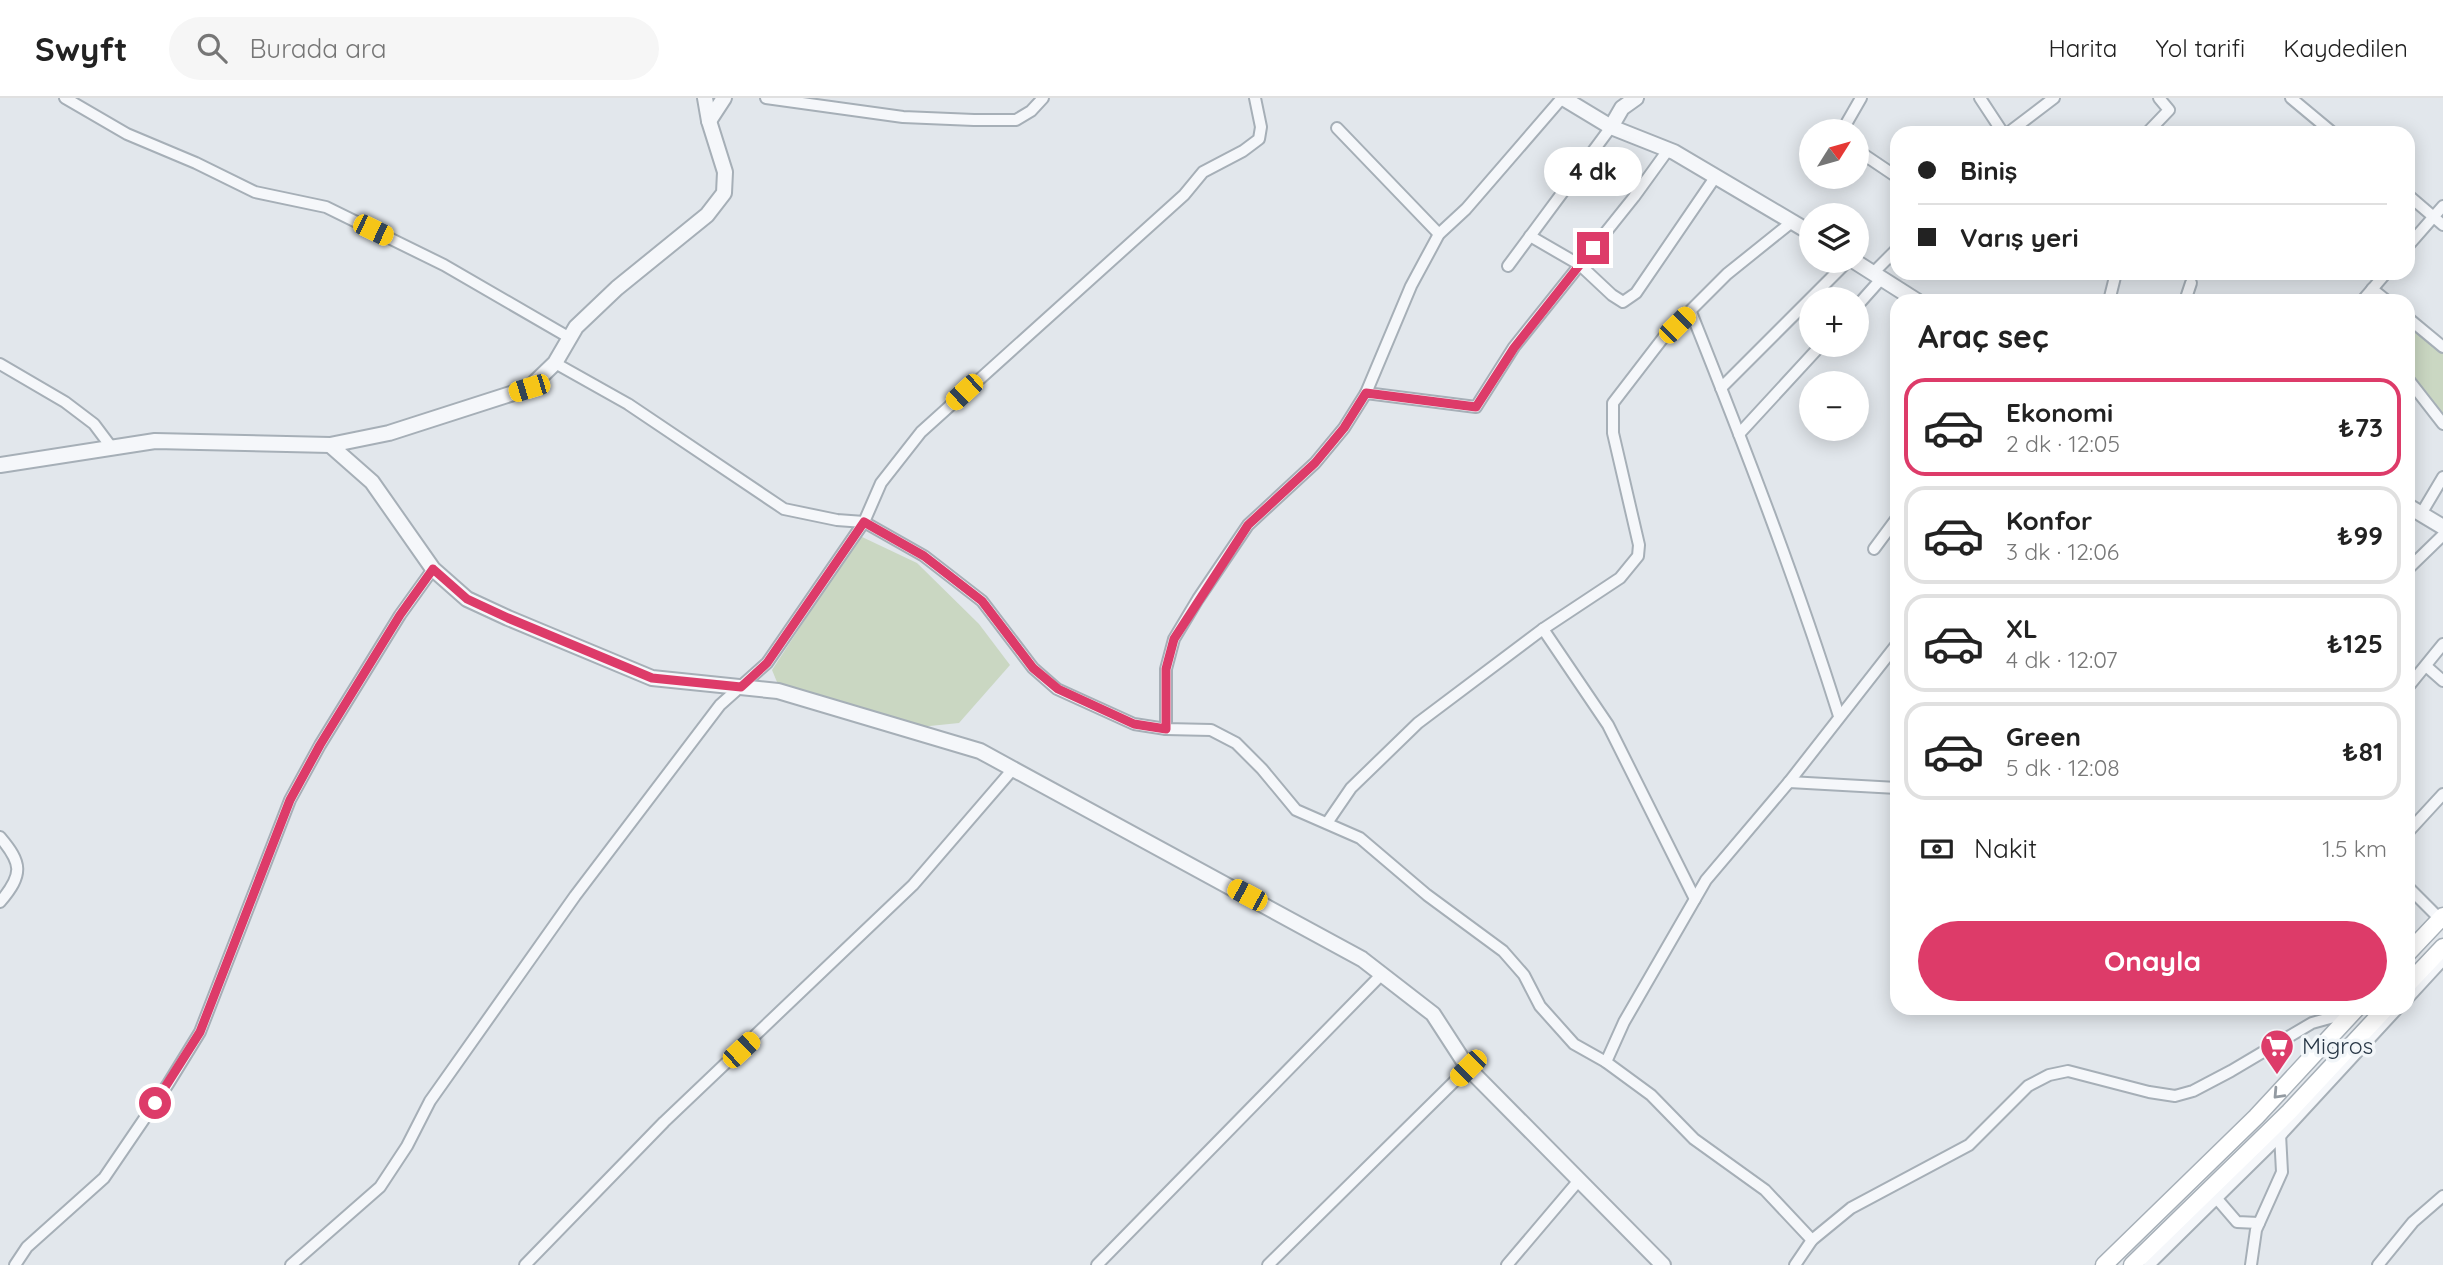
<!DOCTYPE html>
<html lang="tr">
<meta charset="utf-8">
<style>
body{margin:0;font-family:Quicksand,sans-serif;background:#f6f6f6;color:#222;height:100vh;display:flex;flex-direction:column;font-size:26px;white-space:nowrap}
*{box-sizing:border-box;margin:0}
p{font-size:23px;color:#767676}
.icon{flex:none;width:38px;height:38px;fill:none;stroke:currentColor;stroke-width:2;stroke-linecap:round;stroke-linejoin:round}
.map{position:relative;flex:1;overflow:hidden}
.details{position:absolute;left:1890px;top:196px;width:525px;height:721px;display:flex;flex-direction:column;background:#fff;border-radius:21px;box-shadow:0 4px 18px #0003}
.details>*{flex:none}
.hud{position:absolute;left:1890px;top:28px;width:525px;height:154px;border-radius:21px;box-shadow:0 4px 18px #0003;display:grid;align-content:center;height:154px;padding:0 28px;background:#fff}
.needle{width:46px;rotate:53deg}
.controls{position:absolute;left:1799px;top:21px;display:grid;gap:14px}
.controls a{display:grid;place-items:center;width:70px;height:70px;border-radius:50%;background:#fff;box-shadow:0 4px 18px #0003;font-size:35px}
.end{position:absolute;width:32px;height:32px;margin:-16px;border:9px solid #dd3b69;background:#fff;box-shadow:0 0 0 4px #fff}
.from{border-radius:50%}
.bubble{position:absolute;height:49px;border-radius:24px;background:#fff;box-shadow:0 4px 18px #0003;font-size:23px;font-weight:800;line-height:49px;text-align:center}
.car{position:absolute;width:21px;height:42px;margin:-21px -10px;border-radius:9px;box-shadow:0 0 5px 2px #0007;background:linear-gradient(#f5c518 24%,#345 0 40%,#f5c518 0 76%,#345 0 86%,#f5c518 0)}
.hud b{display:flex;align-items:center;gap:24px;height:66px;font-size:26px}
.hud b+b{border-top:2px solid #e0e0e0}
.hud i{width:18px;height:18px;background:#222}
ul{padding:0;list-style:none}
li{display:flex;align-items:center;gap:21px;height:98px;margin:0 14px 10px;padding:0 14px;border:4px solid #e0e0e0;border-radius:21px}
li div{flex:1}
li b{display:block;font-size:26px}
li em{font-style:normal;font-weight:800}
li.selected{border-color:#dd3b69}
li>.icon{width:63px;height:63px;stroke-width:1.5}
h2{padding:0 28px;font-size:32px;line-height:84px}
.pay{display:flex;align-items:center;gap:18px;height:77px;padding:0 28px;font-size:26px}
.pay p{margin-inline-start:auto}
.cta{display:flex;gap:14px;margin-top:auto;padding:14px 28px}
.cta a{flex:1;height:80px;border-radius:42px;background:#dd3b69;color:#fff;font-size:28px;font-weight:800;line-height:80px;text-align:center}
header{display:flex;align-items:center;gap:42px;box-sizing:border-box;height:98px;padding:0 35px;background:#fff;border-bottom:2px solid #e0e0e0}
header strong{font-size:33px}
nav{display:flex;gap:38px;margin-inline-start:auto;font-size:24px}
.search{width:490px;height:63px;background:#f6f6f6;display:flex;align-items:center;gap:18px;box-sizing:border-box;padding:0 24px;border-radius:38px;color:#767676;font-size:26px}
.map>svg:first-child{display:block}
</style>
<header>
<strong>Swyft</strong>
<div class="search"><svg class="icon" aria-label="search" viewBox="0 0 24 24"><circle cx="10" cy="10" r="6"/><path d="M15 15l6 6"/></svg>Burada ara</div>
<nav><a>Harita</a><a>Yol tarifi</a><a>Kaydedilen</a></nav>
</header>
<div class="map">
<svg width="2443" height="1167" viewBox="0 0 2443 1167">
<rect width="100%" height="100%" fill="#e2e7ec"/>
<!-- green -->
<g fill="#cad7c2">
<path d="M2408 223 2443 252V320L2408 272Z"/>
<path d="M860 438 917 465 979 526 1010 567 959 625 920 629 777 584 772 572Z"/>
</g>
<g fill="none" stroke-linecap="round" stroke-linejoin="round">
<!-- minor casing -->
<g stroke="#a6afb7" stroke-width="14">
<g id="minor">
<path d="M65 0 127 36 196 65 255 94 326 109 444 167 570 240"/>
<path d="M766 0 903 19 974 22H1016L1031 13 1043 0"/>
<path d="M1980 0 2003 35"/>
<path d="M2291 0 2333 35"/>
<path d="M1337 30 1439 136"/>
<path d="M1842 33 1861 0"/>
<path d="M2008 35 2054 0"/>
<path d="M2147 35 2169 12 2159 0"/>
<path d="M1857 52 1897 79"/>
<path d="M2408 97 2443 127"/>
<path d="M1530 138 1580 167 1612 197 1623 204 1636 195 1716 78"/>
<path d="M2408 148 2443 108"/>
<path d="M1508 168 1611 29"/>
<path d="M1873 175 1897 151"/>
<path d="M2372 191 2387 203"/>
<path d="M2109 203 2116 175"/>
<path d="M2185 203 2191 185"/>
<path d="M2362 203 2386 175"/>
<path d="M1857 208 1882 180"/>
<path d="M1691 214C1744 347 1796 481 1839 618"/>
<path d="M2408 220 2443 249"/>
<path d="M555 265 628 306 784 411 837 422 864 424 924 458 982 503 1033 570 1057 591 1134 626 1166 631 1211 632 1236 645 1262 671 1296 712 1360 740 1427 797 1503 853 1524 877 1540 908 1574 946 1606 964 1651 997 1694 1041 1765 1092 1812 1142"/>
<path d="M0 266 65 304 94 326 112 350"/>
<path d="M2408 281 2443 326"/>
<path d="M1721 290 1848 163"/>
<path d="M1366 295 1476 309 1514 249 1634 99 1668 52"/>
<path d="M1739 336 1821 247"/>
<path d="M2421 416 2443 379"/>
<path d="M1874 451 1897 420"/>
<path d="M2408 471 2443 437"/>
<path d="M1543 531 1608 627 1695 801"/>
<path d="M2426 568 2443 583"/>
<path d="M2408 589 2443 546"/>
<path d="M1166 631V571L1174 541 1198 501 1248 427 1315 365 1344 330 1366 295 1411 188 1439 136 1466 111 1562 0"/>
<path d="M1789 684 1897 690"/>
<path d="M1327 725 1351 690 1418 625 1543 531 1620 480 1638 458 1639 447 1613 335V305L1663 240 1727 176 1793 123"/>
<path d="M2408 734 2443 696"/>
<path d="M0 739C22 765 24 776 0 804"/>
<path d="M2408 789 2440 821"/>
<path d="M2408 900 2443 862"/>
<path d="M1606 964 1624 924 1706 782 1789 684 1897 546"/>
<path d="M2212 1095 2237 1124 2259 1125"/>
<path d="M15 1167 27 1149 104 1080 168 986 200 934 290 702 320 647 400 517 433 471"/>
<path d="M291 1167 380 1089 407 1048 430 1003 575 798 720 607 767 565 864 424 881 385 921 334 1184 97 1203 74 1243 53 1259 41 1261 29 1255 0"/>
<path d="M525 1167 664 1024 913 787 1013 671"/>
<path d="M1097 1167 1382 876"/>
<path d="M1268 1167 1468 970"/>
<path d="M1507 1167 1580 1081"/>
<path d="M1795 1167 1812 1142 1851 1110 1969 1047 2028 988 2049 977 2068 973 2149 994 2175 998 2193 993 2231 973 2312 925 2352 914"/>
<path d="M2149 1167 2280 1038 2398 910"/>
<path d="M2251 1167 2256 1132 2282 1074 2280 1036"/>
<path d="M2378 1167 2413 1124 2443 1098"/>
</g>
</g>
<!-- tertiary casing -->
<g stroke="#a6afb7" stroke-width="18">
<g id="tertiary">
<path d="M1563 0 1611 29 1674 54 1811 135"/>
<path d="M709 23 724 0"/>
<path d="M1611 29 1622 10 1636 0"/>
<path d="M1854 163 1917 203"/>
<path d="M330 347 372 384 433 471 467 501 508 520 652 580 778 593 980 653 1362 861 1433 916 1468 970 1663 1167"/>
<path d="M0 367 155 343 330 347 389 335 529 290 555 265 576 229 617 190 707 117 724 95 725 74 709 23 705 0"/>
<path d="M2408 408 2443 429"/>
</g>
</g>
<!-- secondary casing -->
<g stroke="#a6afb7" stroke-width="19">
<g id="secondary">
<path d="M2408 855 2443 818"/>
<path d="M2408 886 2443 849"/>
<path d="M2104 1167 2256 1019 2357 910"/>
<path d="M2132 1167 2289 1014 2386 910"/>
</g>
</g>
<!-- minor -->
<use href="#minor" stroke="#f5f7fa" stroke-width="10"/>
<!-- tertiary -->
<use href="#tertiary" stroke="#f5f7fa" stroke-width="14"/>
<!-- secondary -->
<use href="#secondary" stroke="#fff" stroke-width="16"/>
</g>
<!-- one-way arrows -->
<defs><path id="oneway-chevron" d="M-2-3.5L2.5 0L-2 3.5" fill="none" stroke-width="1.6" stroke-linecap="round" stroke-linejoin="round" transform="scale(1.75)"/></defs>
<use stroke="#949ba2" href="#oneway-chevron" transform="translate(2278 996) rotate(133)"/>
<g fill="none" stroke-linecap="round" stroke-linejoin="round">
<!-- route -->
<path stroke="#dd3b69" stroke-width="9" d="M155 1005 200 934 290 702 320 647 400 517 433 471 467 501 508 520 652 580 741 589 767 565 864 424 924 458 982 503 1033 570 1058 591 1134 626 1166 631V571L1174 541 1248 427 1315 365 1344 330 1366 295 1476 309 1514 250 1593 150"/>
</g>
<!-- icons -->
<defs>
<g id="supermarket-pin" transform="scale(1.75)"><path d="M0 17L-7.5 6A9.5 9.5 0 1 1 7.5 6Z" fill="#dd3b69" stroke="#f2f6f9"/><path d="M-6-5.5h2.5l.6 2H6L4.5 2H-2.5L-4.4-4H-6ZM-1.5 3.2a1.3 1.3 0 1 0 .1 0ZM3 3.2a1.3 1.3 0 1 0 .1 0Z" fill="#fff"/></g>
</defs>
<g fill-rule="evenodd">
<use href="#supermarket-pin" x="2277" y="948"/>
</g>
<g text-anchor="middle" stroke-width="7" stroke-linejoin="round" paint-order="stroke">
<!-- poi labels -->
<g font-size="23" fill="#283746" stroke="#f2f6f9" text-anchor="start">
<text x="2302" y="956">Migros</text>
</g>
</g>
</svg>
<div class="controls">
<a><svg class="needle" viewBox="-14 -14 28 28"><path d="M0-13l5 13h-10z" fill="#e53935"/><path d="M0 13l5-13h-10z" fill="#767676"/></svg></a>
<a><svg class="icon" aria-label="layers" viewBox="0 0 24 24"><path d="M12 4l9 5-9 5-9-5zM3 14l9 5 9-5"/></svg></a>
<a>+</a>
<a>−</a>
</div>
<i class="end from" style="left:155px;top:1005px"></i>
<i class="end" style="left:1593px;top:150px"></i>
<div class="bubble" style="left:1544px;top:49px;width:98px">4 dk</div>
<i class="car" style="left:373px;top:132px;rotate:116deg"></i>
<i class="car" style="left:1677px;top:227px;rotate:45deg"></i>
<i class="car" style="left:529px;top:290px;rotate:253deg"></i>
<i class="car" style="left:964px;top:294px;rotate:227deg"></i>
<i class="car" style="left:1247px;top:797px;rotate:298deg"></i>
<i class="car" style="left:741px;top:952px;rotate:47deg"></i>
<i class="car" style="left:1468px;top:970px;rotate:225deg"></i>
<div class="hud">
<b><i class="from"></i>Biniş</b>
<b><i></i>Varış yeri</b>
</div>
<section class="details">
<h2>Araç seç</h2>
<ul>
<li class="selected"><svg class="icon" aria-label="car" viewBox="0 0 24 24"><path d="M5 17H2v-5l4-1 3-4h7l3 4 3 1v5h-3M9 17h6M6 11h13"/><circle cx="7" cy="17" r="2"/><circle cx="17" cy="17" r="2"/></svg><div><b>Ekonomi</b><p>2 dk · 12:05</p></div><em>₺73</em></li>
<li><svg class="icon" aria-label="car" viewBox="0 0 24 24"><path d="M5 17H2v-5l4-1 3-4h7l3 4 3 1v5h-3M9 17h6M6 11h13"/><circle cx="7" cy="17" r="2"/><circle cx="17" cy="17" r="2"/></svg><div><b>Konfor</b><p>3 dk · 12:06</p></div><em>₺99</em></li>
<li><svg class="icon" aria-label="car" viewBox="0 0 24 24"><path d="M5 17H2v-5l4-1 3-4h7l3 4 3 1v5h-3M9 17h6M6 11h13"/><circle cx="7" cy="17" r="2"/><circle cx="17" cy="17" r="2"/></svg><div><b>XL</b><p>4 dk · 12:07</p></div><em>₺125</em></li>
<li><svg class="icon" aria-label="car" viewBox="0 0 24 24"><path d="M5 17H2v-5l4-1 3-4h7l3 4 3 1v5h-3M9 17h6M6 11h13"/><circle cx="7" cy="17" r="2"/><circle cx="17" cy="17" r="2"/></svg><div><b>Green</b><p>5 dk · 12:08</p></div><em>₺81</em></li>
</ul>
<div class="pay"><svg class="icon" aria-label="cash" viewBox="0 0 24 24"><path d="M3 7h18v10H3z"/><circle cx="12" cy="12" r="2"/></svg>Nakit<p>1.5 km</p></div>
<div class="cta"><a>Onayla</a></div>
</section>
</div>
